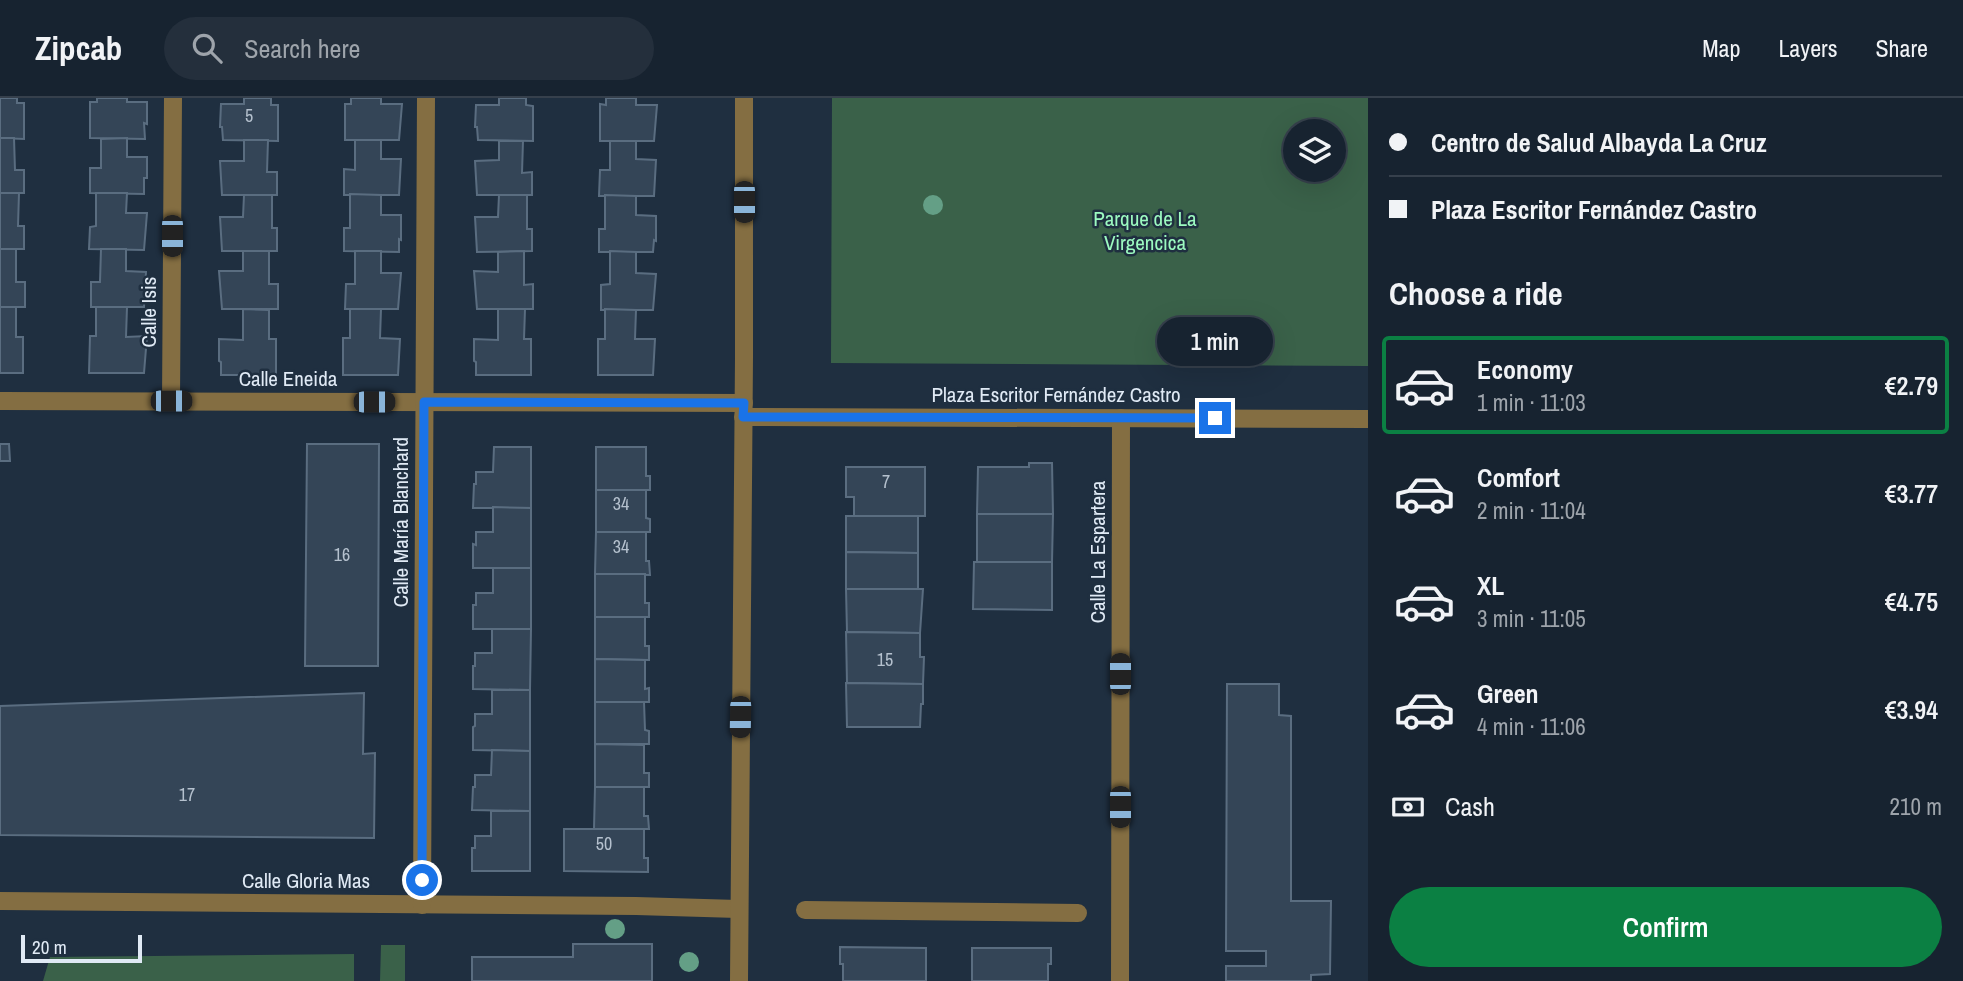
<!DOCTYPE html>
<meta charset="utf-8">
<style>
body{margin:0;font-family:"Archivo Narrow",sans-serif;background:#242f3c;color:#f1f3f6;height:100vh;display:flex;flex-direction:column;font-size:26px;white-space:nowrap}
*{box-sizing:border-box;margin:0}
p{font-size:23px;color:#9ea4ab}
.icon{flex:none;width:38px;height:38px;fill:none;stroke:currentColor;stroke-width:2;stroke-linecap:round;stroke-linejoin:round}
.map{position:relative;flex:1;overflow:hidden}
.drawer{display:flex;flex-direction:column;background:#172330;width:595px}
.drawer>*{flex:none}
.hud{display:grid;align-content:center;height:154px;padding:0 21px;background:#172330}
.controls{position:absolute;left:1283px;top:21px;display:grid;gap:14px}
.controls a{display:grid;place-items:center;width:63px;height:63px;border-radius:50%;background:#172330;box-shadow:0 7px 28px #0002,0 0 0 2px #36404c;font-size:35px}
.scale{position:absolute;left:21px;bottom:18px;width:121px;box-sizing:border-box;padding-left:7px;border:4px solid #e0eaf5;border-top:0;font-size:19px;line-height:24px;white-space:nowrap;color:#e0eaf5;-webkit-text-stroke:5px #1f2f40;paint-order:stroke}
.end{position:absolute;width:32px;height:32px;margin:-16px;border:9px solid #1a73e8;background:#fff;box-shadow:0 0 0 4px #fff}
.from{border-radius:50%}
.bubble{position:absolute;height:49px;border-radius:24px;background:#172330;box-shadow:0 7px 28px #0002,0 0 0 2px #36404c;font-size:23px;font-weight:600;line-height:49px;text-align:center}
.car{position:absolute;width:21px;height:42px;margin:-21px -10px;border-radius:9px;box-shadow:0 0 5px 2px #0007;background:linear-gradient(#222 24%,#8ab4d8 0 40%,#222 0 76%,#8ab4d8 0 86%,#222 0)}
.hud b{display:flex;align-items:center;gap:24px;height:66px;font-size:26px}
.hud b+b{border-top:2px solid #36404c}
.hud i{width:18px;height:18px;background:#f1f3f6}
ul{padding:0;list-style:none}
li{display:flex;align-items:center;gap:21px;height:98px;margin:0 14px 10px;padding:0 7px;border:4px solid transparent;border-radius:7px}
li div{flex:1}
li b{display:block;font-size:26px}
li em{font-style:normal;font-weight:600}
li.active{border-color:#0b8043}
li>.icon{width:63px;height:63px;stroke-width:1.5}
h2{padding:0 21px;font-size:32px;line-height:84px}
.pay{display:flex;align-items:center;gap:18px;height:77px;padding:0 21px;font-size:26px}
.pay p{margin-inline-start:auto}
.cta{display:flex;gap:14px;margin-top:auto;padding:14px 21px}
.cta a{flex:1;height:80px;border-radius:42px;background:#0b8043;color:#fff;font-size:28px;font-weight:600;line-height:80px;text-align:center}
header{display:flex;align-items:center;gap:42px;box-sizing:border-box;height:98px;padding:0 35px;background:#172330;border-bottom:2px solid #36404c}
header strong{font-size:33px}
nav{display:flex;gap:38px;margin-inline-start:auto;font-size:24px}
.search{width:490px;height:63px;background:#242f3c;display:flex;align-items:center;gap:18px;box-sizing:border-box;padding:0 24px;border-radius:38px;color:#9ea4ab;font-size:26px}
main{display:flex;flex:1;min-height:0}
.map>svg:first-child{display:block}
</style>
<header>
<strong>Zipcab</strong>
<div class="search"><svg class="icon" aria-label="search" viewBox="0 0 24 24"><circle cx="10" cy="10" r="6"/><path d="M15 15l6 6"/></svg>Search here</div>
<nav><a>Map</a><a>Layers</a><a>Share</a></nav>
</header>
<main>
<div class="map">
<svg width="1368" height="883" viewBox="0 0 1368 883">
<rect width="100%" height="100%" fill="#1f2f40"/>
<!-- green -->
<g fill="#3a6149" fill-rule="evenodd">
<path d="M832 0H1368V268L831 265ZM1295 33H1334V72H1295Z"/>
<path d="M381 847H405V883H380Z"/>
<path d="M354 856V883H43L50 859Z"/>
</g>
<!-- building -->
<g fill="#344557" stroke="#5a6d80" stroke-width="2">
<path d="M0 0H17V5H24V41L0 40Z"/>
<path d="M97 0H127V4H147V26L144 25 145 41 90 40V4H97Z"/>
<path d="M244 0H271V7H278V43L223 42 222 29H220L221 6H244Z"/>
<path d="M351 0H381V6H402L399 42H345V6H351Z"/>
<path d="M499 0H526V7L533 8V43L478 42 477 29H475L476 7H499Z"/>
<path d="M606 0H636V7H657L654 43H600V6L606 7Z"/>
<path d="M0 40H14L15 72H24V95H0Z"/>
<path d="M127 40V59H147V80H144V96L90 95V70H101V41Z"/>
<path d="M244 42H268L267 74H277V97H222L220 63H244Z"/>
<path d="M355 42H381V61H401L399 97H344V71L355 72Z"/>
<path d="M499 43H523L522 75 532 74V97H477L475 63 499 62Z"/>
<path d="M610 43H636V61L656 62 654 98H599L600 72H610Z"/>
<path d="M0 95H19L18 128H24V151H0Z"/>
<path d="M96 95H127L126 115H147L144 152 89 151 90 129 96 128Z"/>
<path d="M350 96 381 97V117H401V142L399 141V154L344 153V130H350Z"/>
<path d="M244 97H272V130H277V153H222L220 119H243Z"/>
<path d="M499 97H527V131H532V153L477 154 475 119H498Z"/>
<path d="M605 97 636 98V117L656 118V143L654 142 653 154H599V131H605Z"/>
<path d="M0 151H16V184H25V209H0Z"/>
<path d="M101 151H126V173L146 174 144 209H91V184H100Z"/>
<path d="M243 153H269V186H278V211H222L219 173H243Z"/>
<path d="M355 153H381V175H401L398 211H345L346 186H355Z"/>
<path d="M524 153V187L533 186V211H477L474 173 498 174V154Z"/>
<path d="M610 153 636 154V175L656 176 653 212H601V187L610 186Z"/>
<path d="M0 209H16V239H23V275H0Z"/>
<path d="M96 209H127L126 239 147 238 144 275H89L90 238H96Z"/>
<path d="M243 211 269 212V241H276V277H221V264L219 263V241L243 242Z"/>
<path d="M350 211H381L380 240 400 241 398 277H343V240H350Z"/>
<path d="M498 211H525L524 241H531V277H476V264L474 263V241L498 242Z"/>
<path d="M605 211 636 212 635 241H655L653 277H598V241H605Z"/>
<path d="M0 346H9L10 363H0Z"/>
<path d="M307 346H379L378 568H305Z"/>
<path d="M494 349H531V410H473L474 386H476V374H493Z"/>
<path d="M596 349H646V378H650V392H596Z"/>
<path d="M1029 365H1052L1053 416H977L978 369H1029Z"/>
<path d="M846 369H925V418H854V399H846Z"/>
<path d="M596 392H646V420L650 421V434H596Z"/>
<path d="M493 409 531 410V470H473V446L476 447V434H493Z"/>
<path d="M977 416H1053L1052 464H977Z"/>
<path d="M846 418H918V455L846 454Z"/>
<path d="M596 434H646V463H649L650 477 595 476Z"/>
<path d="M846 454 918 455V491H846Z"/>
<path d="M974 464H1052V512L973 511Z"/>
<path d="M493 470H531V531H473V507H476V495H493Z"/>
<path d="M595 476H645V505H649V519H595Z"/>
<path d="M846 491H923L920 535 847 534Z"/>
<path d="M595 519H645V548H649V562L595 561Z"/>
<path d="M492 531H531L530 592 473 591V568H475V555H492Z"/>
<path d="M846 534 920 535V559H924L923 586 847 585Z"/>
<path d="M595 561 645 562V591L649 590V604H595Z"/>
<path d="M846 585 923 586V606H921L920 629H847Z"/>
<path d="M1227 586H1279V617L1291 618V803H1331L1330 876 1311 877V883H1226V868H1266V853H1226Z"/>
<path d="M492 592H530V653L473 652V629L475 628V616H492Z"/>
<path d="M364 595 363 656 375 655 374 740 0 737V608Z"/>
<path d="M595 604H644L645 632 649 633V646H595Z"/>
<path d="M595 646 644 647V675H649V689H595Z"/>
<path d="M492 652 530 653V713L472 712 473 689H475V677H491Z"/>
<path d="M595 689H644V718H648L649 731H594Z"/>
<path d="M491 713H530V773H472V750H475V738H491Z"/>
<path d="M564 731H644V760H648V774L564 773Z"/>
<path d="M573 846H652V883H472V859H573Z"/>
<path d="M840 849 926 850V883H843V866H840Z"/>
<path d="M972 850H1051V866H1048V883H972Z"/>
</g>
<g fill="none" stroke-linecap="round" stroke-linejoin="round">
<!-- minor -->
<g stroke="#846e42" stroke-width="18">
<path d="M0 303 744 305"/>
<path d="M171 303 173 0"/>
<path d="M743 319 1368 321"/>
<path d="M0 803 636 808 738 811"/>
<path d="M422 807 426 0"/>
<path d="M805 812 1078 815"/>
<path d="M739 883 744 260V0"/>
<path d="M1120 883 1121 320"/>
</g>
</g>
<!-- trees -->
<g fill="#649f86">
<circle cx="933" cy="107" r="10"/>
<circle cx="615" cy="831" r="10"/>
<circle cx="689" cy="864" r="10"/>
</g>
<g fill="none" stroke-linecap="round" stroke-linejoin="round">
<!-- route -->
<path stroke="#1a73e8" stroke-width="9" d="M422 782 424 304 744 305 743 319 1215 320"/>
</g>
<g text-anchor="middle" stroke-width="5" stroke-linejoin="round" paint-order="stroke">
<!-- number labels -->
<g font-size="18" fill="#b5c1ce">
<text x="249" y="24">5</text>
<text x="886" y="390">7</text>
<text x="621" y="412">34</text>
<text x="621" y="455">34</text>
<text x="342" y="463">16</text>
<text x="885" y="568">15</text>
<text x="187" y="703">17</text>
<text x="604" y="752">50</text>
</g>
<!-- park labels -->
<g font-size="21" fill="#9cfac0" stroke="#1f2f40">
<text x="1145" y="128">Parque de La<tspan x="1145" dy="24">Virgencica</tspan></text>
</g>
<!-- street labels -->
<g font-size="21" fill="#e0eaf5" stroke="#1f2f40">
<text transform="translate(149 214) rotate(-90)" y="7">Calle Isis</text>
<text x="288" y="288">Calle Eneida</text>
<text x="1056" y="304">Plaza Escritor Fernández Castro</text>
<text transform="translate(401 424) rotate(-90)" y="7">Calle María Blanchard</text>
<text transform="translate(1098 454) rotate(-90)" y="7">Calle La Espartera</text>
<text x="306" y="790">Calle Gloria Mas</text>
</g>
</g>
</svg>
<div class="controls">
<a><svg class="icon" aria-label="layers" viewBox="0 0 24 24"><path d="M12 4l9 5-9 5-9-5zM3 14l9 5 9-5"/></svg></a>
</div>
<div class="scale">20 m</div>
<i class="end from" style="left:422px;top:782px"></i>
<i class="end" style="left:1215px;top:320px"></i>
<div class="bubble" style="left:1157px;top:219px;width:116px">1 min</div>
<i class="car" style="left:744px;top:104px;rotate:180deg"></i>
<i class="car" style="left:172px;top:138px;rotate:180deg"></i>
<i class="car" style="left:171px;top:303px;rotate:90deg"></i>
<i class="car" style="left:374px;top:304px;rotate:90deg"></i>
<i class="car" style="left:1120px;top:576px;rotate:0deg"></i>
<i class="car" style="left:740px;top:619px;rotate:181deg"></i>
<i class="car" style="left:1120px;top:709px;rotate:180deg"></i>
</div>
<section class="drawer">
<div class="hud">
<b><i class="from"></i>Centro de Salud Albayda La Cruz</b>
<b><i></i>Plaza Escritor Fernández Castro</b>
</div>
<h2>Choose a ride</h2>
<ul>
<li class="active"><svg class="icon" aria-label="car" viewBox="0 0 24 24"><path d="M5 17H2v-5l4-1 3-4h7l3 4 3 1v5h-3M9 17h6M6 11h13"/><circle cx="7" cy="17" r="2"/><circle cx="17" cy="17" r="2"/></svg><div><b>Economy</b><p>1 min · 11:03</p></div><em>€2.79</em></li>
<li><svg class="icon" aria-label="car" viewBox="0 0 24 24"><path d="M5 17H2v-5l4-1 3-4h7l3 4 3 1v5h-3M9 17h6M6 11h13"/><circle cx="7" cy="17" r="2"/><circle cx="17" cy="17" r="2"/></svg><div><b>Comfort</b><p>2 min · 11:04</p></div><em>€3.77</em></li>
<li><svg class="icon" aria-label="car" viewBox="0 0 24 24"><path d="M5 17H2v-5l4-1 3-4h7l3 4 3 1v5h-3M9 17h6M6 11h13"/><circle cx="7" cy="17" r="2"/><circle cx="17" cy="17" r="2"/></svg><div><b>XL</b><p>3 min · 11:05</p></div><em>€4.75</em></li>
<li><svg class="icon" aria-label="car" viewBox="0 0 24 24"><path d="M5 17H2v-5l4-1 3-4h7l3 4 3 1v5h-3M9 17h6M6 11h13"/><circle cx="7" cy="17" r="2"/><circle cx="17" cy="17" r="2"/></svg><div><b>Green</b><p>4 min · 11:06</p></div><em>€3.94</em></li>
</ul>
<div class="pay"><svg class="icon" aria-label="cash" viewBox="0 0 24 24"><path d="M3 7h18v10H3z"/><circle cx="12" cy="12" r="2"/></svg>Cash<p>210 m</p></div>
<div class="cta"><a>Confirm</a></div>
</section>
</main>
